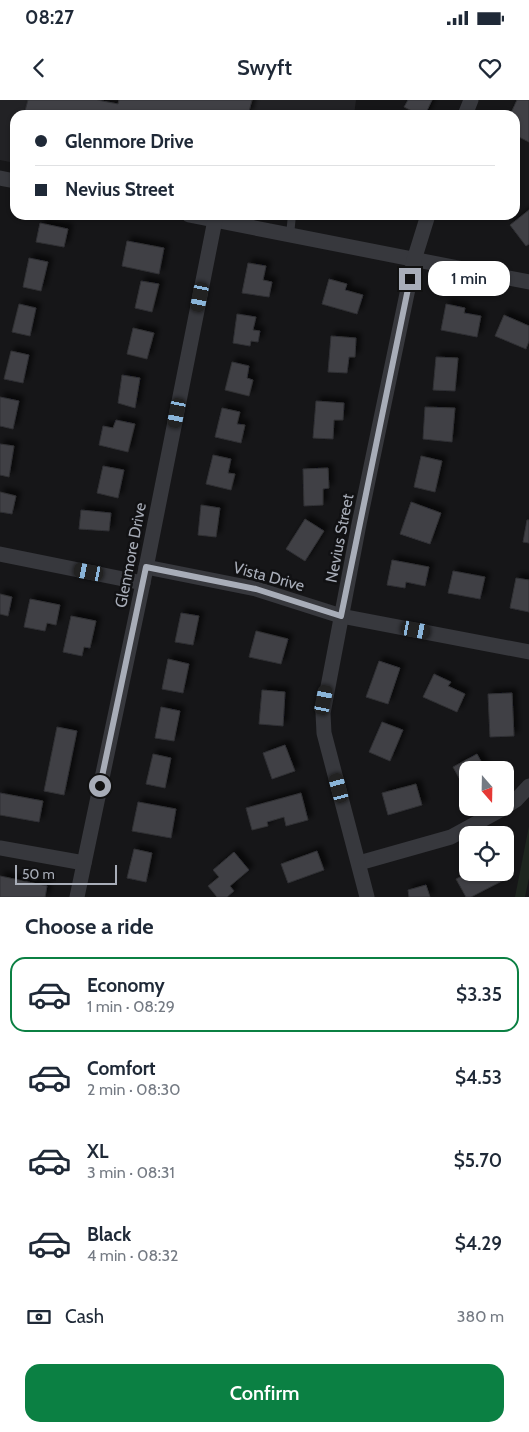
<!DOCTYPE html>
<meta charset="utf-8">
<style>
body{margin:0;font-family:Cabin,sans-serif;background:#f2f2f3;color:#1f2937;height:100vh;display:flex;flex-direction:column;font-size:19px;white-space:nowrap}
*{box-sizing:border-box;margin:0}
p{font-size:16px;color:#747a83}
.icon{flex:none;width:28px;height:28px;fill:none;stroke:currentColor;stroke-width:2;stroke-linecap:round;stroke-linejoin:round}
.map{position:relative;height:797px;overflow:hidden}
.drawer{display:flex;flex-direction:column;background:#fff;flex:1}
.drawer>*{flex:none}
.hud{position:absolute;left:10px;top:10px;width:510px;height:110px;border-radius:15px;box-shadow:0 1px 4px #0004;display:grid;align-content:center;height:110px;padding:0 25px;background:#fff}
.needle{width:32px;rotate:160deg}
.fabs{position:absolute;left:459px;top:661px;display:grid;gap:10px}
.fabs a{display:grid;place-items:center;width:55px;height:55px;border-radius:10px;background:#fff;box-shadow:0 1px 4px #0004;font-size:25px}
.scale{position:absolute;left:15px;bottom:12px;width:102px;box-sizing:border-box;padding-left:5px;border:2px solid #a8adb8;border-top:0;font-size:14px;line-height:18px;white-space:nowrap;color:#a8adb8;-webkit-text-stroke:4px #111113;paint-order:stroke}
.end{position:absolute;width:22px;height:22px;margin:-11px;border:6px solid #a8adb8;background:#111;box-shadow:0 0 0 2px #111}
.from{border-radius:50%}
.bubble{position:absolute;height:35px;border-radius:15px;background:#fff;box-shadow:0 1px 4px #0004;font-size:16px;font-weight:600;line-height:35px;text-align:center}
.car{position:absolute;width:15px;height:30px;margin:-15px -8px;border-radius:6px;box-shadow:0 0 4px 1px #0007;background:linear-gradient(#222 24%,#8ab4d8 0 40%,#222 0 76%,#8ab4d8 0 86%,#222 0)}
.hud b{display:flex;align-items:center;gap:18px;height:48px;font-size:19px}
.hud b+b{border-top:1px solid #e0e1e3}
.hud i{width:12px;height:12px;background:#1f2937}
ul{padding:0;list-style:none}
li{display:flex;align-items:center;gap:15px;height:75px;margin:0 10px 8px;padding:0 15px;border:2px solid transparent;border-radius:15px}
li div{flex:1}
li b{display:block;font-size:19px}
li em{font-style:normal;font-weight:600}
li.on{border-color:#0b8043}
li>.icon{width:45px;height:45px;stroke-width:1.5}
h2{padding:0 25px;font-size:22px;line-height:60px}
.pay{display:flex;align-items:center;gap:12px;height:55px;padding:0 25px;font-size:19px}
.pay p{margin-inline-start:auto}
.primary-button{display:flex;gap:10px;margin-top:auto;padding:10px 25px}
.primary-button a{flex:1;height:58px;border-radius:15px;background:#0b8043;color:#fff;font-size:20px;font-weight:600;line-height:58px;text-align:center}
.status{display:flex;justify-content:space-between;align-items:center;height:35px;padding:0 25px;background:#fff;direction:ltr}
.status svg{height:14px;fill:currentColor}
header{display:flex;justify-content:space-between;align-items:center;height:65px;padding:0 25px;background:#fff;font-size:22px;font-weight:600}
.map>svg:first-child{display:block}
</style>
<div class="status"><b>08:27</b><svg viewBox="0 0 49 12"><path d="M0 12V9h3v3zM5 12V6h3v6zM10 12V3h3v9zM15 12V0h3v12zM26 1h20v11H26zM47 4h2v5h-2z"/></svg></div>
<header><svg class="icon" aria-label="back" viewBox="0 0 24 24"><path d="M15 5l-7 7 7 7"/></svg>Swyft<svg class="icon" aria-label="heart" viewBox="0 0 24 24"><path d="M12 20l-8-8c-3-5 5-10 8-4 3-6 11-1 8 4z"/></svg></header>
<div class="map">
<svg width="529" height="797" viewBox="0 0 529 797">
<defs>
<filter id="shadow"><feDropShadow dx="4.5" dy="-4.5" stdDeviation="2.5" flood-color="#0009"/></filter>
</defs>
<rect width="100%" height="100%" fill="#161618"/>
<!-- built -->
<path fill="#222225" d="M0 0H356L354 15H15V63L0 60Z"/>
<!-- green -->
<path fill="#1e261f" d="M529 726V778L525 797H515Z"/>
<!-- building -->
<g fill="#404145" stroke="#303034" filter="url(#shadow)">
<path d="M28 0H97L118 4 119 0H252L248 15H24Z"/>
<path d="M408 0H432L425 15H420L404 7Z"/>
<path d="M517 0H529V42L515 35V15H510Z"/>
<path d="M529 110V144L526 146 510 125Z"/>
<path d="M40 123 68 129 64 147 36 142Z"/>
<path d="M127 141 164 148 159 174 122 166Z"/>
<path d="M29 158 48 162 41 191 23 187Z"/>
<path d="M248 163 266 166 263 180 272 182 269 197 242 193Z"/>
<path d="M329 179 347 184 345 190 363 195 357 214 322 204Z"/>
<path d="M141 181 159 184 152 212 135 208Z"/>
<path d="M19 204 36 208 30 236 12 232Z"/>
<path d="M446 204 465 208 464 213 481 216 477 237 441 230Z"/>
<path d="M237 214 256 217 253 230 260 231 258 242 251 241 250 246 233 243Z"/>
<path d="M504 215 529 226V241L526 249 495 236Z"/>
<path d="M133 228 154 233 147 259 127 254Z"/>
<path d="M331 236 356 238 355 257H349L347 273 328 272Z"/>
<path d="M11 251 29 255 23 283 4 279Z"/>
<path d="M436 257 458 258 455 291 433 290Z"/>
<path d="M232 262 249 266 247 278 253 280 249 296 225 290Z"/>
<path d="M122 275 140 278 135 308 118 303Z"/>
<path d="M0 297 19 301 13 329 0 326Z"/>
<path d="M316 301 344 303 343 320H334L333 339 313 338Z"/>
<path d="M425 307 455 308 452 342 423 339Z"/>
<path d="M222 308 240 312 237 324 245 325 241 343 215 337Z"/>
<path d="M116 320 135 324 128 352 99 345 103 326 113 328Z"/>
<path d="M0 344 14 346 9 377 0 375Z"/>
<path d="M213 355 231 359 228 373 235 374 231 390 206 384Z"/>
<path d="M421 356 442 361 435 392 414 387Z"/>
<path d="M103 366 124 370 118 398 97 393Z"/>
<path d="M328 368 329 388 323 389V405L304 406 303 369Z"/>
<path d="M0 392 16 396 12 414 0 412Z"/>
<path d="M411 402 441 413 430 444 400 434Z"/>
<path d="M201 405 220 408 216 437 198 435Z"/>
<path d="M81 410 111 413 109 431 79 429Z"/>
<path d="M305 419 324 431 305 461 286 449Z"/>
<path d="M527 420H529V443L523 442Z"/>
<path d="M392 460 429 467 425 486 406 482 405 488 387 485Z"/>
<path d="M453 471 485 477 480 499 448 493Z"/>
<path d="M516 478 529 480V512L510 508Z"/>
<path d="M0 494 12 497 8 516 0 514Z"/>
<path d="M30 499 60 505 56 525 47 523 45 531 24 527Z"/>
<path d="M181 513 199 516 193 545 175 542Z"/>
<path d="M71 516 96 521 90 548 84 547 82 556 63 552Z"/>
<path d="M256 531 288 539 281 564 249 557Z"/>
<path d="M168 559 189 564 183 593 162 589Z"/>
<path d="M379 561 400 568 388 604 366 597Z"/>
<path d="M434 574 451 582 448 586 465 594 457 612 423 597Z"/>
<path d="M262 590 285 592 283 626 259 624Z"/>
<path d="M512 593 514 636 490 637 488 594Z"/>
<path d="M161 607 180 611 174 641 155 638Z"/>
<path d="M382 622 403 630 390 661 369 652Z"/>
<path d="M57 627 77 631 64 695 44 691Z"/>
<path d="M285 645 295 671 272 679 263 653Z"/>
<path d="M153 654 171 658 165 688 146 684Z"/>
<path d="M477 654 486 670H468V685L464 687 453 667Z"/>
<path d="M416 684 422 705 388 715 382 693Z"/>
<path d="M0 693 43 701 39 722 0 715Z"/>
<path d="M301 693 308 720 286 726 284 717 267 722 268 726 252 730 246 708Z"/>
<path d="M138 702 176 709 171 738 132 731Z"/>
<path d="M134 749 152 753 146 782 127 778Z"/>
<path d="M317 751 324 770 288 783 281 764Z"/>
<path d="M234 752 249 770 230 786 234 791 227 797H217L208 786 219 777 213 770Z"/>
<path d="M470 772H500L504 780 471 797H466L456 779Z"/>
<path d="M0 776 47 786 45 797H0Z"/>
<path d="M426 785 430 797H409L408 790Z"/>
</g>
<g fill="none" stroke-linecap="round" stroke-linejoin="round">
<!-- lane -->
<path stroke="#37383d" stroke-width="8" d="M290 135 292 115"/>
<!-- street -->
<g stroke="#37383d" stroke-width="15">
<path d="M465 15 471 0"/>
<path d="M0 78 15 81"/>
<path d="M189 115 529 182"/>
<path d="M0 454 143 483"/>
<path d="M146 467 256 489 341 516 529 552"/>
<path d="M505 707 516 700 529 686"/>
<path d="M0 748 84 763"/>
<path d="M359 763 451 737 504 708"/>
<path d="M77 797 143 483 215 120"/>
<path d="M367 797 324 633 323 613 359 424 414 160 428 115"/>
</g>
</g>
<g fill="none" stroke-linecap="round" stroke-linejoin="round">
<!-- route -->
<path stroke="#a8adb8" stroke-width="6" d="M100 686 146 467 256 489 341 516 410 179"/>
</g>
<g text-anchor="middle" stroke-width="5" stroke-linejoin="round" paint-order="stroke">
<!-- street labels -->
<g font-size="16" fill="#a8adb8" stroke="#111113">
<text transform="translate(339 438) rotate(-79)" y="6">Nevius Street</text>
<text transform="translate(130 455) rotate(-79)" y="6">Glenmore Drive</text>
<text transform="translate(269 476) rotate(15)" y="6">Vista Drive</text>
</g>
</g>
</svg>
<div class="fabs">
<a><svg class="needle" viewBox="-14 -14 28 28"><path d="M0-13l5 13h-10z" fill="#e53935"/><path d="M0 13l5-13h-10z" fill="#747a83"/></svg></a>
<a><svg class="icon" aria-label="locate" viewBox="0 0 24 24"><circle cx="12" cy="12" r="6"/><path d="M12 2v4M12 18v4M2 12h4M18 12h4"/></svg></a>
</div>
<div class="scale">50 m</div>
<i class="end from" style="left:100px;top:686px"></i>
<i class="end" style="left:410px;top:179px"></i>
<div class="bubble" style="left:428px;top:161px;width:82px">1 min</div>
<i class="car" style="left:200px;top:197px;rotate:191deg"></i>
<i class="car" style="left:177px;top:313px;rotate:191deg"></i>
<i class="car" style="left:89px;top:472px;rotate:281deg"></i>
<i class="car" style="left:416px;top:530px;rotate:101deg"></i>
<i class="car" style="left:324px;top:600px;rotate:11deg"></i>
<i class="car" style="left:339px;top:688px;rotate:345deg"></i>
<div class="hud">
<b><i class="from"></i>Glenmore Drive</b>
<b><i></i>Nevius Street</b>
</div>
</div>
<section class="drawer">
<h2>Choose a ride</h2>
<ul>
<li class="on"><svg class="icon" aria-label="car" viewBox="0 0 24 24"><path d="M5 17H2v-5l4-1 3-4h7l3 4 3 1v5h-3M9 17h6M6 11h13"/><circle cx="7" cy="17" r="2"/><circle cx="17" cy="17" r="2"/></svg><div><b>Economy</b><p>1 min · 08:29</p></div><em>$3.35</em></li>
<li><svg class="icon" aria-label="car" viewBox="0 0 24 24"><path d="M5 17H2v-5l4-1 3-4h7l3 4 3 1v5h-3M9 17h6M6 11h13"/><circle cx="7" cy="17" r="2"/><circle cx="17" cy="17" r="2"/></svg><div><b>Comfort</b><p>2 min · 08:30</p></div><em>$4.53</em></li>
<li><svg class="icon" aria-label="car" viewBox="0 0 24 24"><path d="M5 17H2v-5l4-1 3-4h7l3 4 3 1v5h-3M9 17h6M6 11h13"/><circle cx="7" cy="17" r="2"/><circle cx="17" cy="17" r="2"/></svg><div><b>XL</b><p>3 min · 08:31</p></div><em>$5.70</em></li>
<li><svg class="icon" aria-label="car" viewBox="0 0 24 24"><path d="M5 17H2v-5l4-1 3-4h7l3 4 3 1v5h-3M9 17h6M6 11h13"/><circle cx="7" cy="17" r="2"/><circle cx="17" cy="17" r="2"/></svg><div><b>Black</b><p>4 min · 08:32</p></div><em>$4.29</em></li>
</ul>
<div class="pay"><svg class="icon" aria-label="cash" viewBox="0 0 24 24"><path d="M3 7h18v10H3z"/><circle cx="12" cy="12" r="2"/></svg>Cash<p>380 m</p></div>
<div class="primary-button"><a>Confirm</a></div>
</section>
